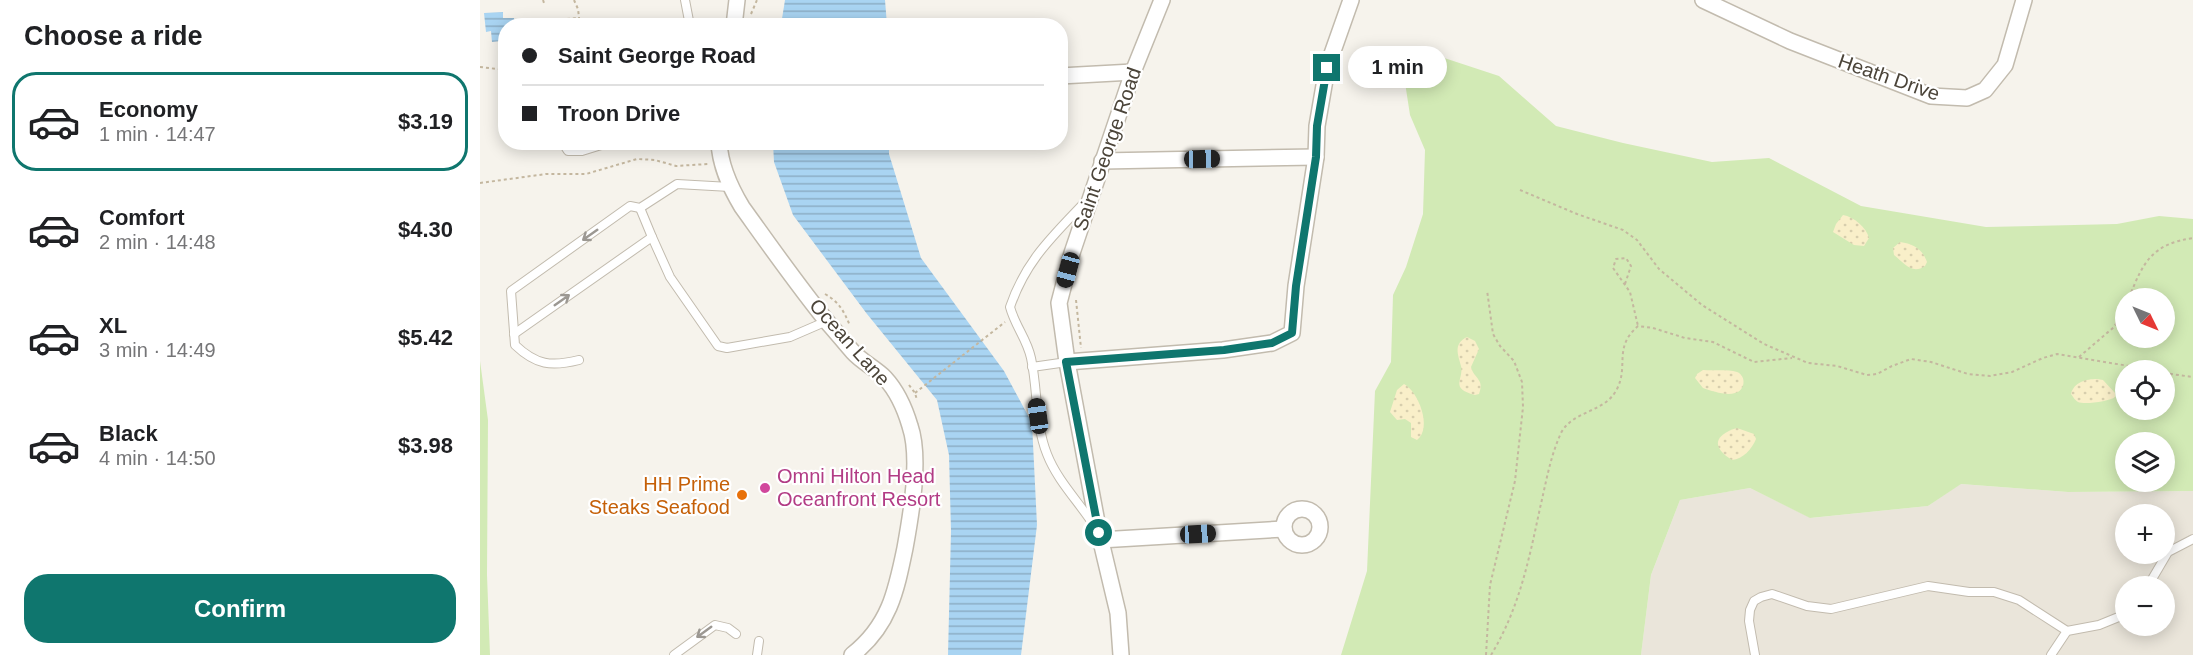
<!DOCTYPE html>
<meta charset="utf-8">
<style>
body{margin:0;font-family:Helvetica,sans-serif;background:#f2f2f2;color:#202124;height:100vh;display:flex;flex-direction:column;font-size:22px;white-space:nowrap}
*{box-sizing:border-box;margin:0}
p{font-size:20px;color:#757577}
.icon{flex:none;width:33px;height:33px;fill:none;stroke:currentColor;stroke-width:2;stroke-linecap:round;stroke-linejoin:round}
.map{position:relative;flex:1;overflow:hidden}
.details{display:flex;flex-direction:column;background:#fff;width:480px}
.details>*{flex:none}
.top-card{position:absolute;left:18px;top:18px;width:570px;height:132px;border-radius:24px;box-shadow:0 3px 15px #0003;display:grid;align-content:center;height:132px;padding:0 24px;background:#fff}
.needle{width:39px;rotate:133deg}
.buttons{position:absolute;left:1635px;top:288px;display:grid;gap:12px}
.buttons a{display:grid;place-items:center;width:60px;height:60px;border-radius:50%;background:#fff;box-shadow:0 3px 15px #0003;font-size:30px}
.end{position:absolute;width:27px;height:27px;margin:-14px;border:8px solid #0f766e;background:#fff;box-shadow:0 0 0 3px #fff}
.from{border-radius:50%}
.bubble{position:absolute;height:42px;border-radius:21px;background:#fff;box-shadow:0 3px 15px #0003;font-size:20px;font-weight:700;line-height:42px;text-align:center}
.car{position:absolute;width:18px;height:36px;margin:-18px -9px;border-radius:8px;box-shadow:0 0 4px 2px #0007;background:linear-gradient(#222 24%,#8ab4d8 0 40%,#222 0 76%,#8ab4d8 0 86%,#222 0)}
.top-card b{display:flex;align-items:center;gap:21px;height:57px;font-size:22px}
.top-card b+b{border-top:2px solid #e0e0e0}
.top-card i{width:15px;height:15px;background:#202124}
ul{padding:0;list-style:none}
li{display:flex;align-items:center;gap:18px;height:99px;margin:0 12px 9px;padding:0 12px;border:3px solid transparent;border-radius:24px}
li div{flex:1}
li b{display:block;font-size:22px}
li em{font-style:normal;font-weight:700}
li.selected{border-color:#0f766e}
li>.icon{width:54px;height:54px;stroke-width:1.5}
h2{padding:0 24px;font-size:27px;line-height:72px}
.button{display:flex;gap:12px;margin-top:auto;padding:12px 24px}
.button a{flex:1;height:69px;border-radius:24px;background:#0f766e;color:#fff;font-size:24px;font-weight:700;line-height:69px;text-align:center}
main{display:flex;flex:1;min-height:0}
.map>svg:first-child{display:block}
</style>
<main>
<section class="details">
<h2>Choose a ride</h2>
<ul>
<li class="selected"><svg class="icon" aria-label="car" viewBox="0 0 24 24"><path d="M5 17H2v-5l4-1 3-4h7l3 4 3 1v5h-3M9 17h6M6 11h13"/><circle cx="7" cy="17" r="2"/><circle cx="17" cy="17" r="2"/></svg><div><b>Economy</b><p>1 min · 14:47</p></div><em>$3.19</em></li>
<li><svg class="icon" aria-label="car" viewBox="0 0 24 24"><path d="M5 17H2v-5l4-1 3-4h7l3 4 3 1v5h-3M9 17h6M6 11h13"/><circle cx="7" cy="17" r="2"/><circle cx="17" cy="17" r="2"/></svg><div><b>Comfort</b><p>2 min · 14:48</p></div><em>$4.30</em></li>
<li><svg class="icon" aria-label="car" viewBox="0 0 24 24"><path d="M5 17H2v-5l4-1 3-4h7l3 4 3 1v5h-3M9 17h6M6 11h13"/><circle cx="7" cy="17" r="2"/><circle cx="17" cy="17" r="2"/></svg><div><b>XL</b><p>3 min · 14:49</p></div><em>$5.42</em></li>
<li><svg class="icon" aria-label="car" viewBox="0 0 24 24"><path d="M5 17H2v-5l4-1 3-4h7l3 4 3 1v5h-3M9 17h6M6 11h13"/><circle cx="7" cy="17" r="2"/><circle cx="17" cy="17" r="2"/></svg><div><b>Black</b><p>4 min · 14:50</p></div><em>$3.98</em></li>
</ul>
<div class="button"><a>Confirm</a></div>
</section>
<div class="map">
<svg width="1713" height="655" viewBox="0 0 1713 655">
<defs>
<pattern id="sand-dots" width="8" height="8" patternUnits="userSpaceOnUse" patternTransform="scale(1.5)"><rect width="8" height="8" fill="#f9efc9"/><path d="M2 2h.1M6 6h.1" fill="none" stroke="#d7cead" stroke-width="1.8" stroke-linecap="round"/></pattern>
<pattern id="water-rules" width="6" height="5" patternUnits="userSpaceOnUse" patternTransform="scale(1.5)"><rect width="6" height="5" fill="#a9d4f2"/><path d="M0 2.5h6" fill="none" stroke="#8caec5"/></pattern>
</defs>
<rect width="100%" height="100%" fill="#f6f3ec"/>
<!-- residential -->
<path fill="#eae5da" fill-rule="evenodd" d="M1480 484 1588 492 1713 491V655H1161L1171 575 1200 500 1270 488 1331 518 1448 506ZM1646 514H1684V554H1646ZM1646 586H1684V626H1646Z"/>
<!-- grass -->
<g fill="#d2eab5" fill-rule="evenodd">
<path d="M943 51 1019 76 1076 126 1143 143 1232 162 1289 158 1381 206 1506 227 1637 224 1679 216 1713 219V491L1588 492 1481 484 1448 506 1330 518 1270 488 1200 500 1171 575 1161 655H861L887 571 895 391 911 362 913 295 926 267 943 214 945 150 930 115 924 76ZM1646 298H1684V338H1646ZM1646 370H1684V410H1646ZM1646 442H1684V482H1646Z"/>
<path d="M0 361 8 420 7 575 10 655H0Z"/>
</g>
<!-- sand -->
<g fill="url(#sand-dots)">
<path d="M1363 215C1374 217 1386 227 1389 238L1384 246 1374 245 1353 232 1356 224Z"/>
<path d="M1420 242C1433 244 1442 248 1447 262L1445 266C1432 275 1424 263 1414 255L1413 248Z"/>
<path d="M987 337 995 341 999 349 991 367C994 379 1005 379 999 394L995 395C969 388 984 380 981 366 978 354 973 344 987 337Z"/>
<path d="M1223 370C1234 371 1247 369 1257 372 1267 376 1265 391 1255 393 1246 396 1232 391 1223 388L1215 378 1217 374Z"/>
<path d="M1617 379 1623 380 1635 393V397C1630 401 1605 405 1598 402 1594 399 1594 398 1591 394 1594 382 1606 379 1617 379Z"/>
<path d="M924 384C938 391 953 428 937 440L931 437V423L925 419 917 420 910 412 917 390Z"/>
<path d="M1257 428 1274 434 1276 439C1272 449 1263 459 1252 460 1231 447 1234 435 1257 428Z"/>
</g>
<!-- water -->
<g fill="url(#water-rules)">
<path d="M305 0H405L407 25H301Z"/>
<path d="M23 12V18H34L35 25 26 26 20 35 22 37 21 41 12 42 11 31 6 32 4 13Z"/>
<path d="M293 143H409V154L441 258 524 371 552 423 557 525 541 655H468L471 531 469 455 457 400 387 314 313 215 294 162Z"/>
</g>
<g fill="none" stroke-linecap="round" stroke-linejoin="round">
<!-- lane casing -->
<g stroke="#c2bbae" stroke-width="10">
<g id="lane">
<path d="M205 0 210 26"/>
<path d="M82 142 88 151H102L131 142"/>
<path d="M606 201C573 236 546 260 530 307 535 326 547 339 551 358 558 390 555 424 567 454 577 480 598 501 613 524"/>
<path d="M172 237 190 277 238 346 247 348 310 337 347 321"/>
<path d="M34 334 172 237 160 208"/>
<path d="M99 360C71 367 56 365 35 345L31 291 150 206 160 208 197 184 250 187"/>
<path d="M552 367 587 362"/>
<path d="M1668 586 1688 552 1713 539"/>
<path d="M194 655 235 625 248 628 256 634"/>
<path d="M277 655 279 641"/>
<path d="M1275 655 1269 621 1270 610 1274 601 1281 597 1292 594 1327 606 1351 609 1448 586 1489 592H1514L1539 600 1587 631"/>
<path d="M1571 655 1587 631 1619 625 1646 614"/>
</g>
</g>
<!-- street casing -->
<g stroke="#c2bbae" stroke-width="18">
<g id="street">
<path d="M1223 0 1310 41 1451 96 1487 98 1505 90 1525 65 1544 0"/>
<path d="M254 26 257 0"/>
<path d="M580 76 653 72"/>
<path d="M239 142C240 166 250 187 262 207 290 246 318 286 349 324 357 333 365 343 373 352 382 362 395 368 405 378 417 391 425 409 430 426 441 458 431 515 425 548 416 592 409 626 372 655"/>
<path d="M622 161 836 157"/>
<path d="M587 362 743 350 792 343 812 333 816 286 836 157 837 126 847 68 871 0"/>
<circle cx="822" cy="527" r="18"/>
<path d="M620 540 804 529"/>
<path d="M641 655 638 613 619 533 587 362 579 303 592 253 653 72 682 0"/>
</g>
</g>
<!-- path -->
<g stroke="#c4b79f" stroke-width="2" stroke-dasharray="3 3" stroke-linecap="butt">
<path d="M63 0 64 3"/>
<path d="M94 0 98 9 100 26"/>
<path d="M271 14 277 0"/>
<path d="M51 22 99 18"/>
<path d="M0 67 26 70"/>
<path d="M0 183 66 174H106L157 159 175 160 196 166 228 164"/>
<path d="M1040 190 1097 214 1143 230 1157 240 1179 269 1222 305 1284 344 1328 363 1357 366 1387 375 1397 374 1412 366 1431 359 1451 362 1488 374 1510 376 1532 372 1563 358 1577 354 1673 370"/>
<path d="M1145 284 1151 266 1146 258 1136 259 1133 268 1150 292 1158 326"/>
<path d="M345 294C359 302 364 311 370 326"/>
<path d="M1649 298C1663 262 1672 244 1713 238"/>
<path d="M596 300 601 348"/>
<path d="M1599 357 1634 327 1646 307"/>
<path d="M1684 373 1713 377"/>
<path d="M429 385 435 393 437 400"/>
<path d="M435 393 525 322"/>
<path d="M1006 655 1010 585 1035 481 1043 407 1042 382 1034 361 1020 346 1013 334 1007 290"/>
<path d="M1011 655C1039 609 1049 560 1060 508 1066 483 1070 457 1081 433 1093 410 1125 413 1137 389 1149 365 1133 348 1158 326L1173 328 1205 338 1233 342 1274 362 1312 358"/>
</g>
<!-- lane -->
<use href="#lane" stroke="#fff" stroke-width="8"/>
<!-- street -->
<use href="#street" stroke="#fff" stroke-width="15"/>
</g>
<!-- one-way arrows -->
<defs><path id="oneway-shaft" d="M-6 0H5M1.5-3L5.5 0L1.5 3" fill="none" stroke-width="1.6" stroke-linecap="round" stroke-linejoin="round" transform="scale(1.5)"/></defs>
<g stroke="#9c9892">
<use href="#oneway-shaft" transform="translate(110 235) rotate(145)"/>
<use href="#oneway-shaft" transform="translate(82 300) rotate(-35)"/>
<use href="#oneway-shaft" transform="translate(224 632) rotate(144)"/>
</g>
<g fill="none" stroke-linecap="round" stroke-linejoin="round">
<!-- route -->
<path stroke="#0f766e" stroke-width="8" d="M619 533 586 362 744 350 792 343 812 333 816 286 836 157 837 126 847 68"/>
</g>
<!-- markers -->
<circle fill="#d1479c" stroke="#fff" stroke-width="2" cx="285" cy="488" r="6"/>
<circle fill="#e8710a" stroke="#fff" stroke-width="2" cx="262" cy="495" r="6"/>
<g text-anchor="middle" stroke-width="4.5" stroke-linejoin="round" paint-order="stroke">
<!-- street labels -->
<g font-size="20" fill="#4b4439" stroke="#fff">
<text transform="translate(1409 77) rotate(19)" y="7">Heath Drive</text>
<text transform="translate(627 149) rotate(-71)" y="7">Saint George Road</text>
<text transform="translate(370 342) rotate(48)" y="7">Ocean Lane</text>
</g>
<!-- hotel labels -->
<g font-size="20" fill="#b23c85" stroke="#fff" text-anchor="start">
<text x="297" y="483">Omni Hilton Head<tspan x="297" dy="23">Oceanfront Resort</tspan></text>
</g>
<!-- food labels -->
<g font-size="20" fill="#c56008" stroke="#fff" text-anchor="end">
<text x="250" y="491">HH Prime<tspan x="250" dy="23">Steaks Seafood</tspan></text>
</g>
</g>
</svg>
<div class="buttons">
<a><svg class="needle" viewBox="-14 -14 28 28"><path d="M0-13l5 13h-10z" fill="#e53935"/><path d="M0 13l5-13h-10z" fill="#757577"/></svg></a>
<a><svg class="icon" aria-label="locate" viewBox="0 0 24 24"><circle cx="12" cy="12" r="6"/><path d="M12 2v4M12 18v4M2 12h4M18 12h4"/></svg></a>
<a><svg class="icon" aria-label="layers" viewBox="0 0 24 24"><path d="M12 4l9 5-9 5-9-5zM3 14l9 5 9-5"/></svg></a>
<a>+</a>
<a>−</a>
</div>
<i class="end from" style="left:619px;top:533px"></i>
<i class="end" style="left:847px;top:68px"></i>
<div class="bubble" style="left:868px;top:46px;width:99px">1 min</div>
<i class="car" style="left:722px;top:159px;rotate:89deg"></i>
<i class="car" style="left:588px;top:270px;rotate:195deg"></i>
<i class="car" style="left:558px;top:416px;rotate:352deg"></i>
<i class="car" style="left:718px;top:534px;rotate:87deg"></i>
<div class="top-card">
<b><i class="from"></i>Saint George Road</b>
<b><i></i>Troon Drive</b>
</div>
</div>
</main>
